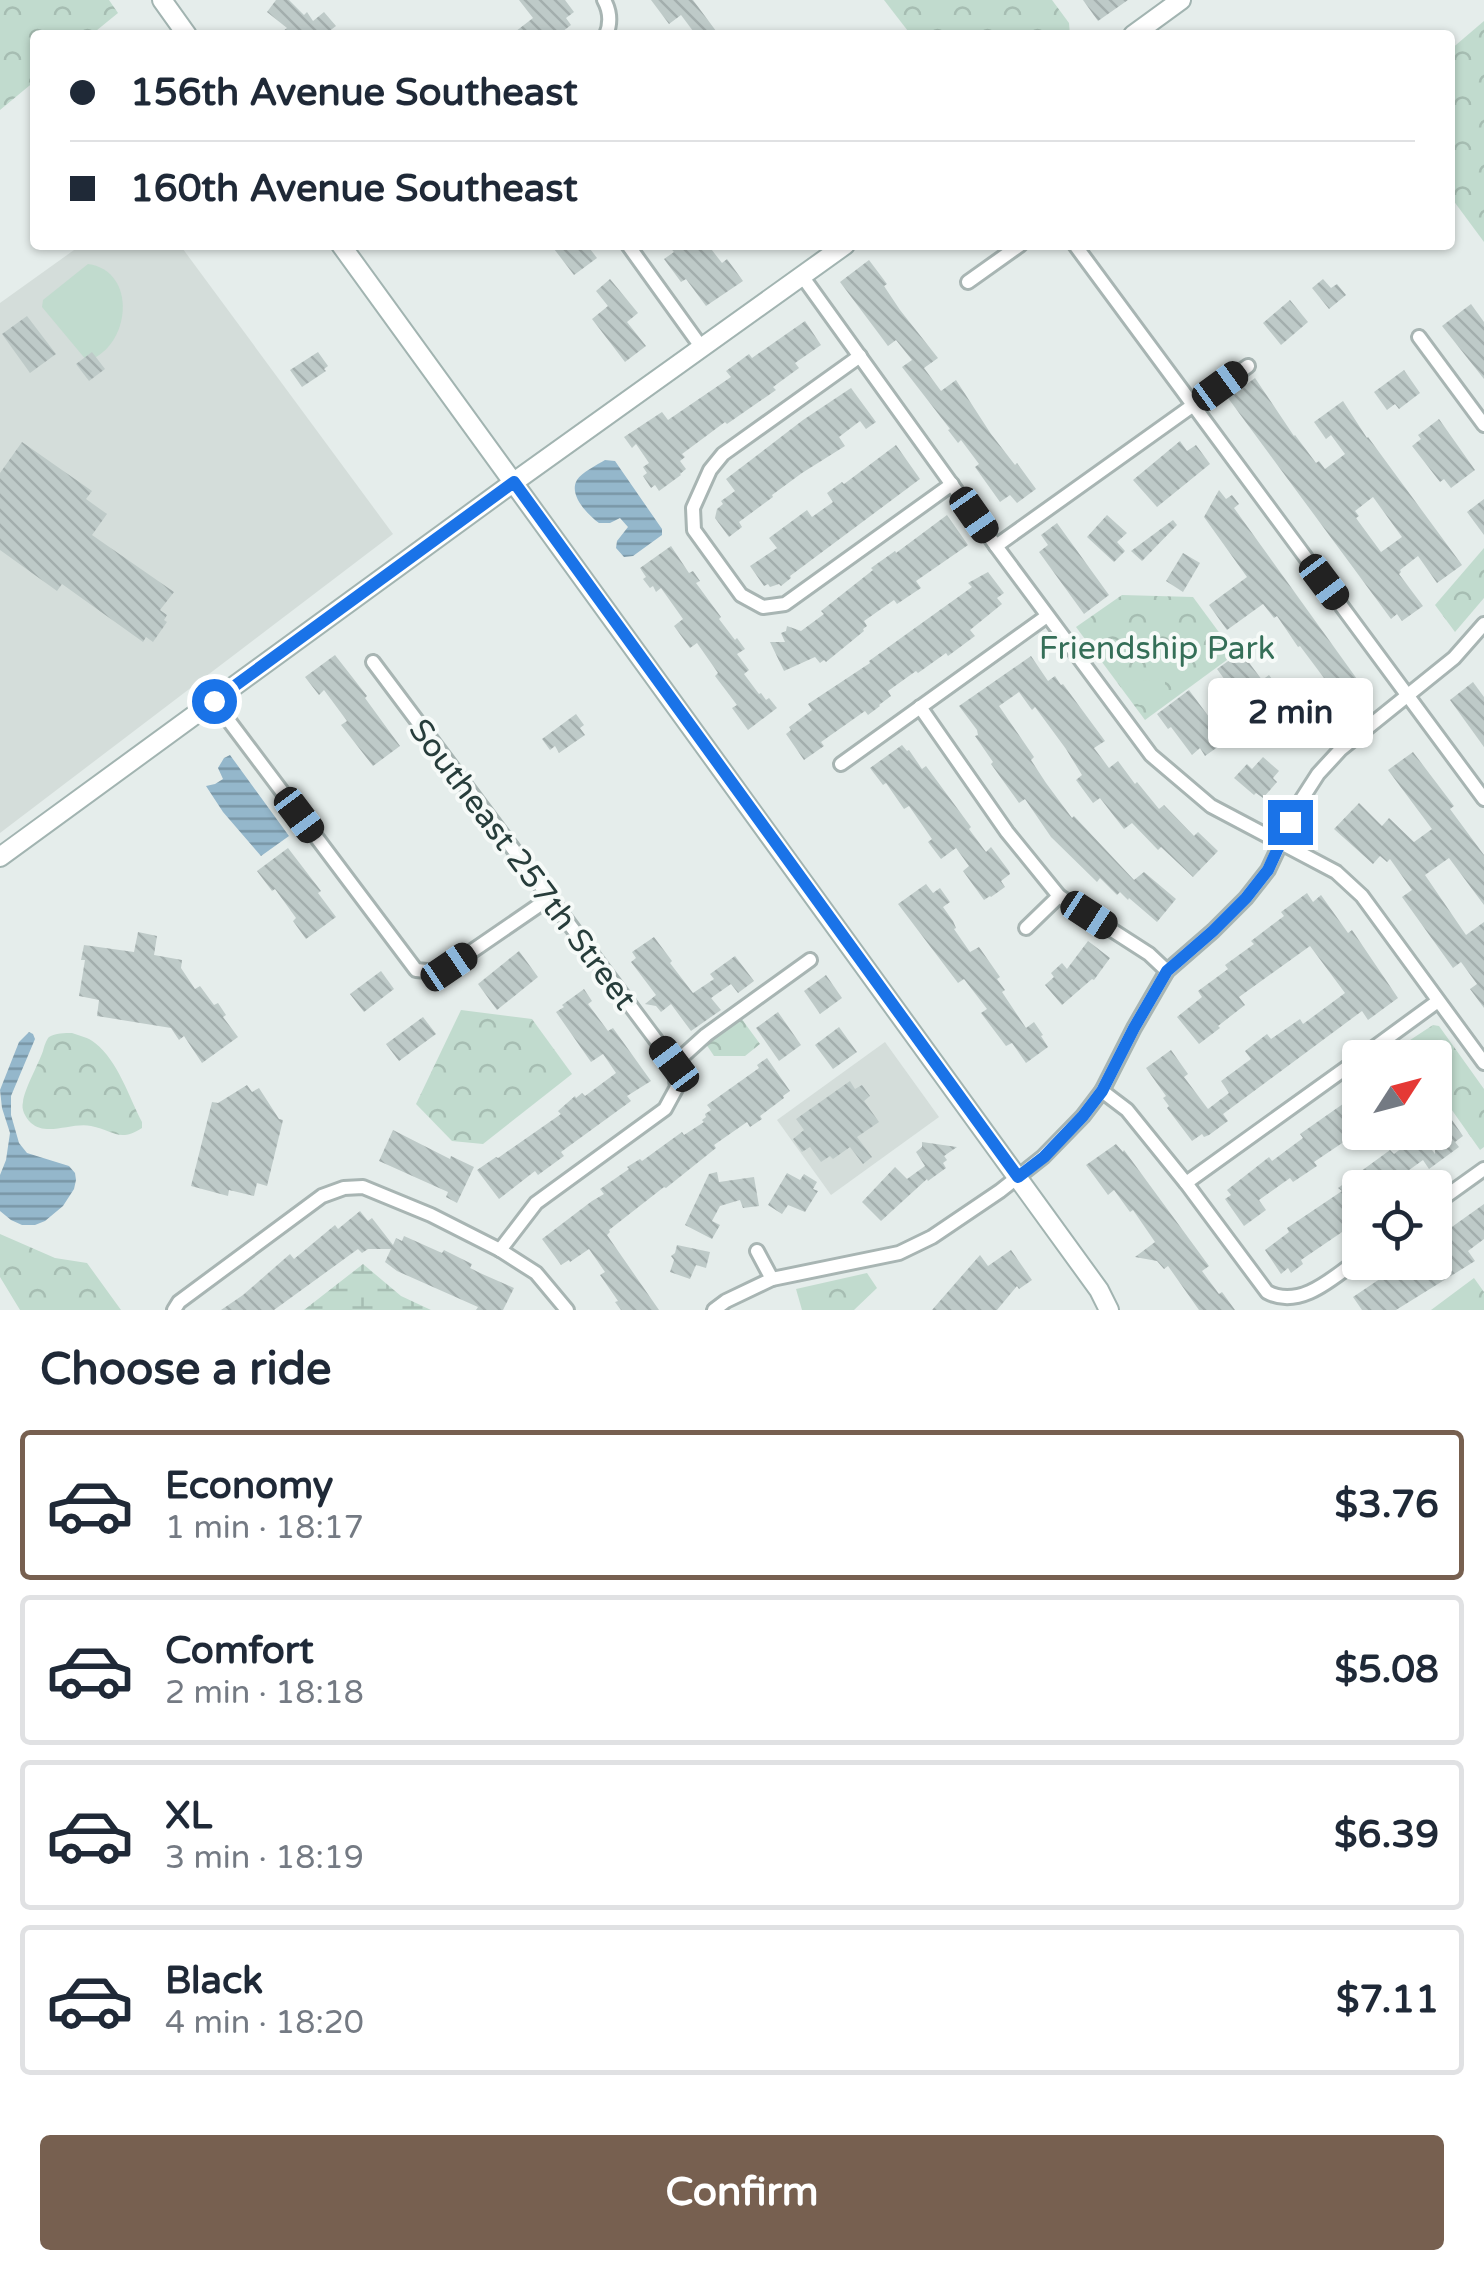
<!DOCTYPE html>
<meta charset="utf-8">
<style>
body{margin:0;font-family:"Varela Round",sans-serif;background:#f6f6f7;color:#1f2937;height:100vh;display:flex;flex-direction:column;font-size:38px;white-space:nowrap}
*{box-sizing:border-box;margin:0}
p{font-size:32px;color:#747a83}
.icon{flex:none;width:55px;height:55px;fill:none;stroke:currentColor;stroke-width:2;stroke-linecap:round;stroke-linejoin:round}
.map{position:relative;height:1310px;overflow:hidden}
.side{display:flex;flex-direction:column;background:#fff;flex:1}
.side>*{flex:none}
.banner{position:absolute;left:30px;top:30px;width:1425px;height:220px;border-radius:10px;box-shadow:0 2px 8px #0004;display:grid;align-content:center;height:220px;padding:0 40px;background:#fff}
.needle{width:65px;rotate:54deg}
.controls{position:absolute;left:1342px;top:1040px;display:grid;gap:20px}
.controls a{display:grid;place-items:center;width:110px;height:110px;border-radius:10px;background:#fff;box-shadow:0 2px 8px #0004;font-size:50px}
.end{position:absolute;width:45px;height:45px;margin:-22px;border:12px solid #1a73e8;background:#fff;box-shadow:0 0 0 5px #fff}
.from{border-radius:50%}
.bubble{position:absolute;height:70px;border-radius:10px;background:#fff;box-shadow:0 2px 8px #0004;font-size:32px;font-weight:700;line-height:70px;text-align:center}
.car{position:absolute;width:30px;height:60px;margin:-30px -15px;border-radius:12px;box-shadow:0 0 8px 2px #0007;background:linear-gradient(#222 24%,#8ab4d8 0 40%,#222 0 76%,#8ab4d8 0 86%,#222 0)}
.banner b{display:flex;align-items:center;gap:35px;height:95px;font-size:38px}
.banner b+b{border-top:2px solid #e0e1e3}
.banner i{width:25px;height:25px;background:#1f2937}
ul{padding:0;list-style:none}
li{display:flex;align-items:center;gap:30px;height:150px;margin:0 20px 15px;padding:0 20px;border:5px solid #e0e1e3;border-radius:10px}
li div{flex:1}
li b{display:block;font-size:38px}
li em{font-style:normal;font-weight:700}
li.current{border-color:#776050}
li>.icon{width:90px;height:90px;stroke-width:1.5}
h2{padding:0 40px;font-size:45px;line-height:120px}
.button{display:flex;gap:20px;margin-top:auto;padding:20px 40px}
.button a{flex:1;height:115px;border-radius:10px;background:#776050;color:#fff;font-size:40px;font-weight:700;line-height:115px;text-align:center}
.map>svg:first-child{display:block}
</style>
<div class="map">
<svg width="1484" height="1310" viewBox="0 0 1484 1310">
<defs>
<pattern id="forest-crowns" width="20" height="18" patternUnits="userSpaceOnUse" patternTransform="scale(2.5)"><rect width="20" height="18" fill="#c1dbce"/><path d="M2 6a3 3 0 1 1 6 0M12 15a3 3 0 1 1 6 0" fill="none" stroke="#a6bdb2"/></pattern>
<pattern id="wetland-marsh" width="20" height="14" patternUnits="userSpaceOnUse" patternTransform="scale(2.5)"><rect width="20" height="14" fill="#c1dbce"/><path d="M1 5h8M5 5V1M11 12h8M15 12V8" fill="none" stroke="#a6bdb2"/></pattern>
<pattern id="water-rules" width="6" height="5" patternUnits="userSpaceOnUse" patternTransform="scale(2.5)"><rect width="6" height="5" fill="#94b7cb"/><path d="M0 2.5h6" fill="none" stroke="#7996a6"/></pattern>
<pattern id="building-back-hatch" width="6" height="6" patternUnits="userSpaceOnUse" patternTransform="scale(2.5)"><rect width="6" height="6" fill="#becac8"/><path d="M-1 5l2 2M0 0l6 6M5-1l2 2" fill="none" stroke="#a3aead"/></pattern>
</defs>
<rect width="100%" height="100%" fill="#e5edeb"/>
<!-- built -->
<g fill="#d4ddda">
<path d="M81 245H180L393 534 0 833V303Z"/>
<path d="M885 1042 939 1117 831 1195 777 1120Z"/>
</g>
<!-- forest -->
<g fill="url(#forest-crowns)">
<path d="M0 0H109L118 13 91 35H35V81L0 110Z"/>
<path d="M884 0H1052L1069 23 1070 35H911Z"/>
<path d="M1484 21V242L1450 196V50Z"/>
<path d="M1484 548V598L1455 632 1435 605Z"/>
<path d="M1122 595 1193 597 1235 654 1145 720 1076 627Z"/>
<path d="M461 1010 532 1019 572 1074 483 1144 452 1141 416 1104Z"/>
<path d="M741 1018 760 1044 745 1056H714L706 1044Z"/>
<path d="M1433 1025 1439 1026 1484 1089V1147L1480 1150 1435 1086V1058L1414 1057 1404 1044Z"/>
<path d="M72 1033C80 1036 88 1037 95 1043 118 1061 129 1097 142 1122V1128C119 1143 113 1130 91 1126 72 1122 47 1137 31 1123 25 1117 21 1109 23 1102 24 1090 38 1065 43 1051 44 1047 46 1040 49 1037 55 1033 65 1033 72 1033Z"/>
<path d="M0 1234 55 1258 87 1263 121 1310H20L0 1277Z"/>
<path d="M867 1273 877 1288 854 1310H802L796 1289Z"/>
<path d="M1474 1278 1484 1292V1310H1431Z"/>
</g>
<!-- wetland -->
<path fill="url(#wetland-marsh)" d="M363 1264 401 1296 431 1310H304Z"/>
<!-- pitch -->
<g fill="#c1dbce">
<path d="M88 264C138 271 131 347 87 361L42 307 43 300Z"/>
<path d="M1129 676 1144 681 1165 678V694L1154 705H1139C1128 698 1124 689 1129 676Z"/>
</g>
<!-- water -->
<g fill="url(#water-rules)">
<path d="M605 460 615 461 662 529V535L633 556 624 557 616 548 617 541 628 527 620 518 610 523H599C588 515 568 495 577 480 582 472 597 465 605 460Z"/>
<path d="M230 755 289 836 261 856 223 812 206 786 215 784 223 779 218 768 224 758Z"/>
<path d="M29 1032 33 1034 35 1039 11 1096V1115L19 1143 27 1153 69 1166 75 1173 76 1180 74 1189 63 1206 45 1221 35 1225H22L11 1220 0 1211V1175L6 1160 10 1133 2 1108 0 1090 19 1042Z"/>
</g>
<!-- building -->
<g fill="url(#building-back-hatch)" fill-rule="evenodd">
<path d="M276 0H289L304 15 307 12 313 21 324 12 336 26 324 35H278L287 28 267 12Z"/>
<path d="M519 0H565L574 12 566 18 571 25 558 35H511L533 18Z"/>
<path d="M651 0H693L719 35H696L681 15 669 24Z"/>
<path d="M1083 0H1128L1098 21Z"/>
<path d="M551 245H587L597 258 574 275Z"/>
<path d="M668 245H708L722 263 727 259 743 281 706 306 686 279 681 282 664 259 674 252Z"/>
<path d="M869 260 887 284 884 286 900 310 938 358 924 368 941 391 956 380 991 434 1015 465 1017 463 1036 489 1017 503 1010 495 1000 502 975 467 979 464 961 440 958 443 948 430 950 429 902 367 912 360 896 340 888 346 840 282Z"/>
<path d="M610 279 638 313 627 322 646 346 625 362 592 319 608 306 596 291Z"/>
<path d="M1323 279 1331 288 1337 284 1346 295 1329 309 1312 288Z"/>
<path d="M1290 300 1308 322 1281 345 1263 323Z"/>
<path d="M1471 304 1484 322V379L1442 326Z"/>
<path d="M27 316 56 354 30 373 2 334Z"/>
<path d="M805 321 821 345 795 363 799 368 773 387 776 390 727 424 725 422 682 454 685 457 680 461 686 469 680 474 681 475 659 491 655 485 651 488 643 476 647 473 643 467 649 463 636 444 632 448 624 437 662 412 668 420 731 377 726 371 749 354 752 358Z"/>
<path d="M92 352 105 369 89 381 76 364Z"/>
<path d="M318 352 328 366 324 369 326 371 302 387 290 370Z"/>
<path d="M1404 370 1420 393 1399 409 1395 404 1387 410 1374 392Z"/>
<path d="M1255 378 1294 436 1295 435 1316 463 1319 461 1325 469 1345 454 1331 435 1326 439 1314 422 1343 401 1367 438 1368 437 1462 565 1437 583 1418 556 1400 570 1401 572 1399 574 1423 606 1402 621 1397 614 1391 619 1228 398ZM1373 497 1402 537 1381 552 1356 518 1359 516 1355 511Z"/>
<path d="M851 388 876 422 866 429 860 421 839 437 845 446 802 473 772 495 773 497 739 522 742 527 729 537 715 518 717 509 723 504 721 501 735 491 726 479 803 420Z"/>
<path d="M1439 419 1475 470 1451 488 1444 479 1440 482 1412 446 1421 439 1418 435Z"/>
<path d="M1180 441 1187 451 1196 445 1210 464 1157 507 1133 480Z"/>
<path d="M22 442 92 491 86 499 107 514 92 535 174 592 160 610 167 615 164 620 167 622 153 642 146 637 143 642 62 584 57 591 0 550V473Z"/>
<path d="M896 445 920 479 790 576 791 578 781 586 779 584 770 587 768 584 764 586 750 566 777 548 769 538 807 510 812 517 833 502 827 493 842 482 844 484Z"/>
<path d="M1219 490 1226 499 1232 495 1239 504 1234 508 1362 686 1338 704 1321 681 1324 678 1300 646 1298 647 1277 616 1274 618 1263 604 1227 630 1209 605 1247 577 1204 517Z"/>
<path d="M1484 499V535L1467 512Z"/>
<path d="M947 515 968 545 916 581 921 588 897 604 894 600 864 621 867 626 863 629 864 631 826 662 824 660 820 663 815 657 784 671 770 642H785L781 633 786 631 787 626 801 631 824 614 821 611 873 570 871 568 895 551 896 553Z"/>
<path d="M1107 515 1127 533 1117 542 1125 551 1114 562 1087 537Z"/>
<path d="M1173 520 1177 525 1142 561 1131 551Z"/>
<path d="M1057 523 1109 595 1084 614 1039 552 1048 545 1041 535Z"/>
<path d="M671 546 689 573 693 571 700 581 696 583 721 617 719 619 735 640 737 638 745 649 737 654 749 670 744 674 759 694 761 693 766 700 769 698 777 708 748 730 732 708 737 705 715 676 718 673 697 643 690 648 674 626 683 619 661 588 656 592 653 586 650 588 643 579 646 577 640 568Z"/>
<path d="M1183 553 1200 563 1183 592 1166 581Z"/>
<path d="M988 572 1004 593 997 598 1002 604 970 630 975 636 948 656 946 653 918 673 916 671 888 691 891 696 879 705 880 706 868 715 865 711 821 742 824 746 804 760 786 734 791 730 789 727 812 710 808 704 870 663 869 661 972 587 968 583Z"/>
<path d="M1241 652 1262 680 1269 675 1291 705 1302 697 1319 721 1293 739 1272 709 1262 716 1242 689 1235 694 1217 669Z"/>
<path d="M335 655 367 696 365 698 400 746 373 766 341 725 347 721 324 690 319 695 305 677Z"/>
<path d="M1031 656 1048 681 1055 676 1061 685 1063 684 1105 741 1094 748 1109 768 1118 761 1135 784 1137 782 1159 809 1164 805 1194 836 1198 832 1218 851 1193 877 1161 847 1158 850 1132 823 1124 829 1100 798 1093 803 1076 780 1082 775 1066 749 1035 707 1032 710 1019 692 999 706 1034 757 1031 760 1046 783 1072 818 1074 816 1134 880 1144 872 1176 899 1157 922 1129 898 1128 900 1120 892 1117 895 1100 878 1097 882 1051 837 1025 799 1019 803 991 764 993 762 975 736 978 735 977 730 959 706Z"/>
<path d="M1473 682 1484 697V747L1450 700Z"/>
<path d="M1189 690 1209 717 1212 715 1229 739 1205 756 1200 748 1192 755 1171 727 1168 729 1157 714Z"/>
<path d="M576 714 584 725 580 728 585 735 559 753 555 746 550 750 542 739Z"/>
<path d="M902 745 907 751 909 750 922 769 926 766 971 827 969 829 986 852 991 847 1009 871 1010 874 1001 881 1005 887 991 897 990 896 984 900 963 871 969 866 956 848 941 859 928 842 932 839 909 806 904 809 886 783 883 785 870 768Z"/>
<path d="M1413 752 1454 806 1450 809 1484 855V905L1449 858 1425 875 1466 935 1484 922V1008L1470 989 1477 984 1461 962 1453 968 1402 897 1412 890 1390 859 1387 862 1380 856 1373 864 1334 829 1359 803 1382 826 1389 818 1414 842 1432 829 1388 770Z"/>
<path d="M1263 757 1279 771 1273 778 1277 782 1263 798 1256 793 1254 795 1234 778 1247 764 1252 769Z"/>
<path d="M288 848 321 891 318 893 336 917 306 939 293 921 296 918 275 889 272 891 257 871Z"/>
<path d="M926 884 933 893 940 888 950 902 943 907 953 921 956 928 954 929 970 952 979 947 1000 977 997 979 1005 990 1002 992 1026 1028 1034 1022 1043 1035 1041 1036 1048 1047 1026 1063 1012 1043 1006 1046 981 1013 987 1009 964 979 958 983 898 904Z"/>
<path d="M1307 893 1313 902 1321 895 1348 933 1352 930 1398 998 1368 1020 1362 1011 1223 1114 1228 1121 1209 1135 1204 1137 1202 1134 1192 1141 1167 1108 1169 1106 1163 1098 1166 1096 1146 1068 1171 1050 1188 1074 1184 1077 1208 1109 1229 1093 1221 1081 1251 1059 1245 1051 1267 1034 1271 1039 1300 1019 1303 1024 1345 993 1310 946 1239 997 1245 1005 1218 1026 1220 1028 1199 1044 1177 1017 1202 997 1198 991 1228 969 1225 965 1254 944 1251 941 1284 916 1281 912Z"/>
<path d="M138 932 157 936 154 955 182 960 181 968 195 989 200 986 214 1005 218 1003 226 1015 223 1017 238 1037 202 1063 184 1036 179 1040 171 1028 97 1016 99 1000 79 996 85 960H81L84 945 134 952Z"/>
<path d="M654 937 672 961 670 963 693 993 714 979 710 974 735 956 754 981 738 993 731 984 711 998 721 1010 691 1031 671 1004 661 1012 656 1006 645 1004 656 995 631 962 636 958 632 952Z"/>
<path d="M1088 941 1110 958 1094 980 1092 979 1062 1005 1045 985 1054 977 1051 973 1062 963 1067 969Z"/>
<path d="M519 951 538 977 497 1010 478 984Z"/>
<path d="M381 971 394 989 364 1012 350 994Z"/>
<path d="M826 975 842 998 820 1014 804 991Z"/>
<path d="M584 989 592 1001 588 1004 608 1031 613 1028 651 1081 627 1096 631 1101 561 1152 564 1156 538 1175 535 1171 499 1199 477 1170 496 1157 498 1158 561 1114 558 1111 575 1096 576 1098 582 1093 585 1096 616 1073 603 1054 591 1062 556 1012 564 1007 562 1005Z"/>
<path d="M778 1012 801 1045 779 1061 756 1028Z"/>
<path d="M423 1017 436 1034 399 1061 386 1044Z"/>
<path d="M839 1027 857 1052 833 1069 815 1045Z"/>
<path d="M767 1058 790 1091 783 1096 784 1098 760 1116 762 1119 750 1127 747 1122 714 1145 716 1148 666 1188 664 1187 609 1230 610 1232 607 1235 659 1310H621L615 1302 618 1301 600 1275 605 1272 589 1249 570 1262 569 1260 561 1265 542 1239 592 1201 604 1194 600 1189 629 1169 627 1167 640 1159 642 1161 682 1132 684 1135 704 1122 702 1120 706 1117 705 1114 711 1110 707 1105 759 1068 757 1065Z"/>
<path d="M850 1081 855 1089 862 1085 870 1096 864 1101 879 1122 857 1137 872 1157 863 1164 850 1147 833 1159 830 1156 821 1162 810 1147 802 1152 793 1139 804 1130 796 1119Z"/>
<path d="M247 1085 252 1092 259 1088 279 1119 283 1120 267 1186 257 1183 254 1196 229 1190 228 1196 191 1186 212 1102 218 1103Z"/>
<path d="M1360 1092V1131L1314 1162 1317 1166 1293 1182 1290 1178 1259 1200 1266 1210 1244 1226 1225 1199 1231 1195 1227 1190 1269 1157 1272 1161 1303 1138 1300 1134Z"/>
<path d="M1445 1110 1463 1136 1455 1142 1459 1147 1429 1169 1423 1160 1398 1178 1405 1188H1360V1203L1348 1211 1350 1214 1342 1219 1348 1228 1301 1260 1303 1264 1291 1273 1288 1268 1281 1274 1265 1250 1289 1232 1287 1228 1342 1191 1338 1188 1390 1150 1394 1154 1420 1134 1435 1154V1117Z"/>
<path d="M393 1130 450 1159 451 1156 474 1167 457 1203 446 1197 448 1192 379 1161Z"/>
<path d="M922 1142 957 1147 944 1156 947 1160 943 1163 946 1168 928 1181 927 1179 881 1221 862 1202 895 1167 907 1179 925 1166 916 1152 922 1147Z"/>
<path d="M1116 1144 1123 1152 1124 1150 1209 1266 1202 1271 1219 1294 1222 1292 1235 1310H1199L1168 1266 1164 1269 1157 1261 1135 1257 1155 1242 1133 1210 1130 1212 1114 1190 1108 1195 1086 1165Z"/>
<path d="M717 1172 719 1182 754 1177 759 1206 743 1208 740 1200 720 1206 712 1221 720 1225 712 1239 685 1225 709 1174Z"/>
<path d="M787 1173 800 1180 804 1174 817 1182 813 1189 818 1191 805 1212 788 1205 782 1214 768 1205Z"/>
<path d="M1484 1204V1239L1468 1251 1475 1261 1396 1310H1362L1353 1297 1405 1262H1435V1239Z"/>
<path d="M360 1211 368 1221 372 1218 393 1245 396 1238 402 1241 404 1236 442 1253 444 1250 472 1264 470 1268 480 1273 514 1288 503 1310H476L478 1307 397 1271 385 1262 391 1249H368L362 1253 358 1249 274 1310H221L243 1295 290 1254 294 1259 335 1225 338 1229Z"/>
<path d="M677 1245 710 1252 706 1268 696 1265 690 1279 670 1272 674 1260 671 1256 675 1253Z"/>
<path d="M1011 1250 1032 1280 1019 1289 1017 1286 997 1310H932L980 1255 988 1266Z"/>
</g>
<g fill="none" stroke-linecap="round" stroke-linejoin="round">
<!-- street casing -->
<g stroke="#a8b5b3" stroke-width="18">
<g id="street">
<path d="M604 0C610 11 611 23 606 35"/>
<path d="M628 245 702 348"/>
<path d="M1075 245 1484 799"/>
<path d="M802 276 996 546 1151 755 1211 806 1336 872 1362 896 1484 1063"/>
<path d="M968 282 1020 245"/>
<path d="M1419 337 1484 425"/>
<path d="M860 356 723 454 710 470 693 508 694 530 741 595 763 607 785 604 952 484"/>
<path d="M996 546 1248 366"/>
<path d="M373 662 674 1064 677 1087 665 1109 536 1203 500 1250"/>
<path d="M214 701 416 970 437 972 449 967 548 899"/>
<path d="M920 707 1007 832 1059 896 1149 954 1167 971"/>
<path d="M841 764 1047 616"/>
<path d="M1026 928 1059 896"/>
<path d="M1360 1058 1438 1001"/>
<path d="M674 1064 706 1035 810 960"/>
<path d="M1102 1091 1127 1110 1186 1183 1267 1292C1300 1310 1334 1277 1360 1258"/>
<path d="M1186 1183 1360 1058"/>
<path d="M1435 1204 1484 1169"/>
<path d="M757 1251 772 1279"/>
<path d="M174 1310 179 1302 322 1196 344 1188 363 1187 431 1215 500 1250 536 1273 567 1310"/>
<path d="M714 1310 726 1301 772 1279 899 1253 932 1237 1000 1191 1043 1157 1083 1116 1102 1091 1134 1028 1167 971 1213 931 1246 898 1268 870 1300 802 1318 774 1341 749 1454 658 1484 624"/>
</g>
</g>
<!-- secondary casing -->
<g stroke="#a2b4b1" stroke-width="22">
<g id="secondary">
<path d="M162 0 187 35"/>
<path d="M1133 35 1181 0"/>
<path d="M341 245 1099 1290 1109 1310"/>
<path d="M0 857 514 482 845 245"/>
</g>
</g>
<!-- street -->
<use href="#street" stroke="#fff" stroke-width="12"/>
<!-- secondary -->
<use href="#secondary" stroke="#fff" stroke-width="18"/>
</g>
<g fill="none" stroke-linecap="round" stroke-linejoin="round">
<!-- route -->
<path stroke="#1a73e8" stroke-width="12" d="M214 701 514 482 1018 1177 1044 1157 1083 1116 1102 1091 1134 1028 1167 971 1213 931 1246 898 1268 870 1290 822"/>
</g>
<g text-anchor="middle" stroke-width="8" stroke-linejoin="round" paint-order="stroke">
<!-- park labels -->
<g font-size="32" fill="#356f58" stroke="#f6faf8">
<text x="1157" y="659">Friendship Park</text>
</g>
<!-- street labels -->
<g font-size="32" fill="#273d3b" stroke="#f6faf8">
<text transform="translate(523 864) rotate(53)" y="11">Southeast 257th Street</text>
</g>
</g>
</svg>
<div class="controls">
<a><svg class="needle" viewBox="-14 -14 28 28"><path d="M0-13l5 13h-10z" fill="#e53935"/><path d="M0 13l5-13h-10z" fill="#747a83"/></svg></a>
<a><svg class="icon" aria-label="locate" viewBox="0 0 24 24"><circle cx="12" cy="12" r="6"/><path d="M12 2v4M12 18v4M2 12h4M18 12h4"/></svg></a>
</div>
<i class="end from" style="left:214px;top:701px"></i>
<i class="end" style="left:1290px;top:822px"></i>
<div class="bubble" style="left:1208px;top:678px;width:165px">2 min</div>
<i class="car" style="left:1220px;top:386px;rotate:54deg"></i>
<i class="car" style="left:974px;top:515px;rotate:145deg"></i>
<i class="car" style="left:1324px;top:582px;rotate:143deg"></i>
<i class="car" style="left:299px;top:815px;rotate:143deg"></i>
<i class="car" style="left:1089px;top:915px;rotate:123deg"></i>
<i class="car" style="left:449px;top:967px;rotate:56deg"></i>
<i class="car" style="left:674px;top:1064px;rotate:323deg"></i>
<div class="banner">
<b><i class="from"></i>156th Avenue Southeast</b>
<b><i></i>160th Avenue Southeast</b>
</div>
</div>
<section class="side">
<h2>Choose a ride</h2>
<ul>
<li class="current"><svg class="icon" aria-label="car" viewBox="0 0 24 24"><path d="M5 17H2v-5l4-1 3-4h7l3 4 3 1v5h-3M9 17h6M6 11h13"/><circle cx="7" cy="17" r="2"/><circle cx="17" cy="17" r="2"/></svg><div><b>Economy</b><p>1 min · 18:17</p></div><em>$3.76</em></li>
<li><svg class="icon" aria-label="car" viewBox="0 0 24 24"><path d="M5 17H2v-5l4-1 3-4h7l3 4 3 1v5h-3M9 17h6M6 11h13"/><circle cx="7" cy="17" r="2"/><circle cx="17" cy="17" r="2"/></svg><div><b>Comfort</b><p>2 min · 18:18</p></div><em>$5.08</em></li>
<li><svg class="icon" aria-label="car" viewBox="0 0 24 24"><path d="M5 17H2v-5l4-1 3-4h7l3 4 3 1v5h-3M9 17h6M6 11h13"/><circle cx="7" cy="17" r="2"/><circle cx="17" cy="17" r="2"/></svg><div><b>XL</b><p>3 min · 18:19</p></div><em>$6.39</em></li>
<li><svg class="icon" aria-label="car" viewBox="0 0 24 24"><path d="M5 17H2v-5l4-1 3-4h7l3 4 3 1v5h-3M9 17h6M6 11h13"/><circle cx="7" cy="17" r="2"/><circle cx="17" cy="17" r="2"/></svg><div><b>Black</b><p>4 min · 18:20</p></div><em>$7.11</em></li>
</ul>
<div class="button"><a>Confirm</a></div>
</section>
